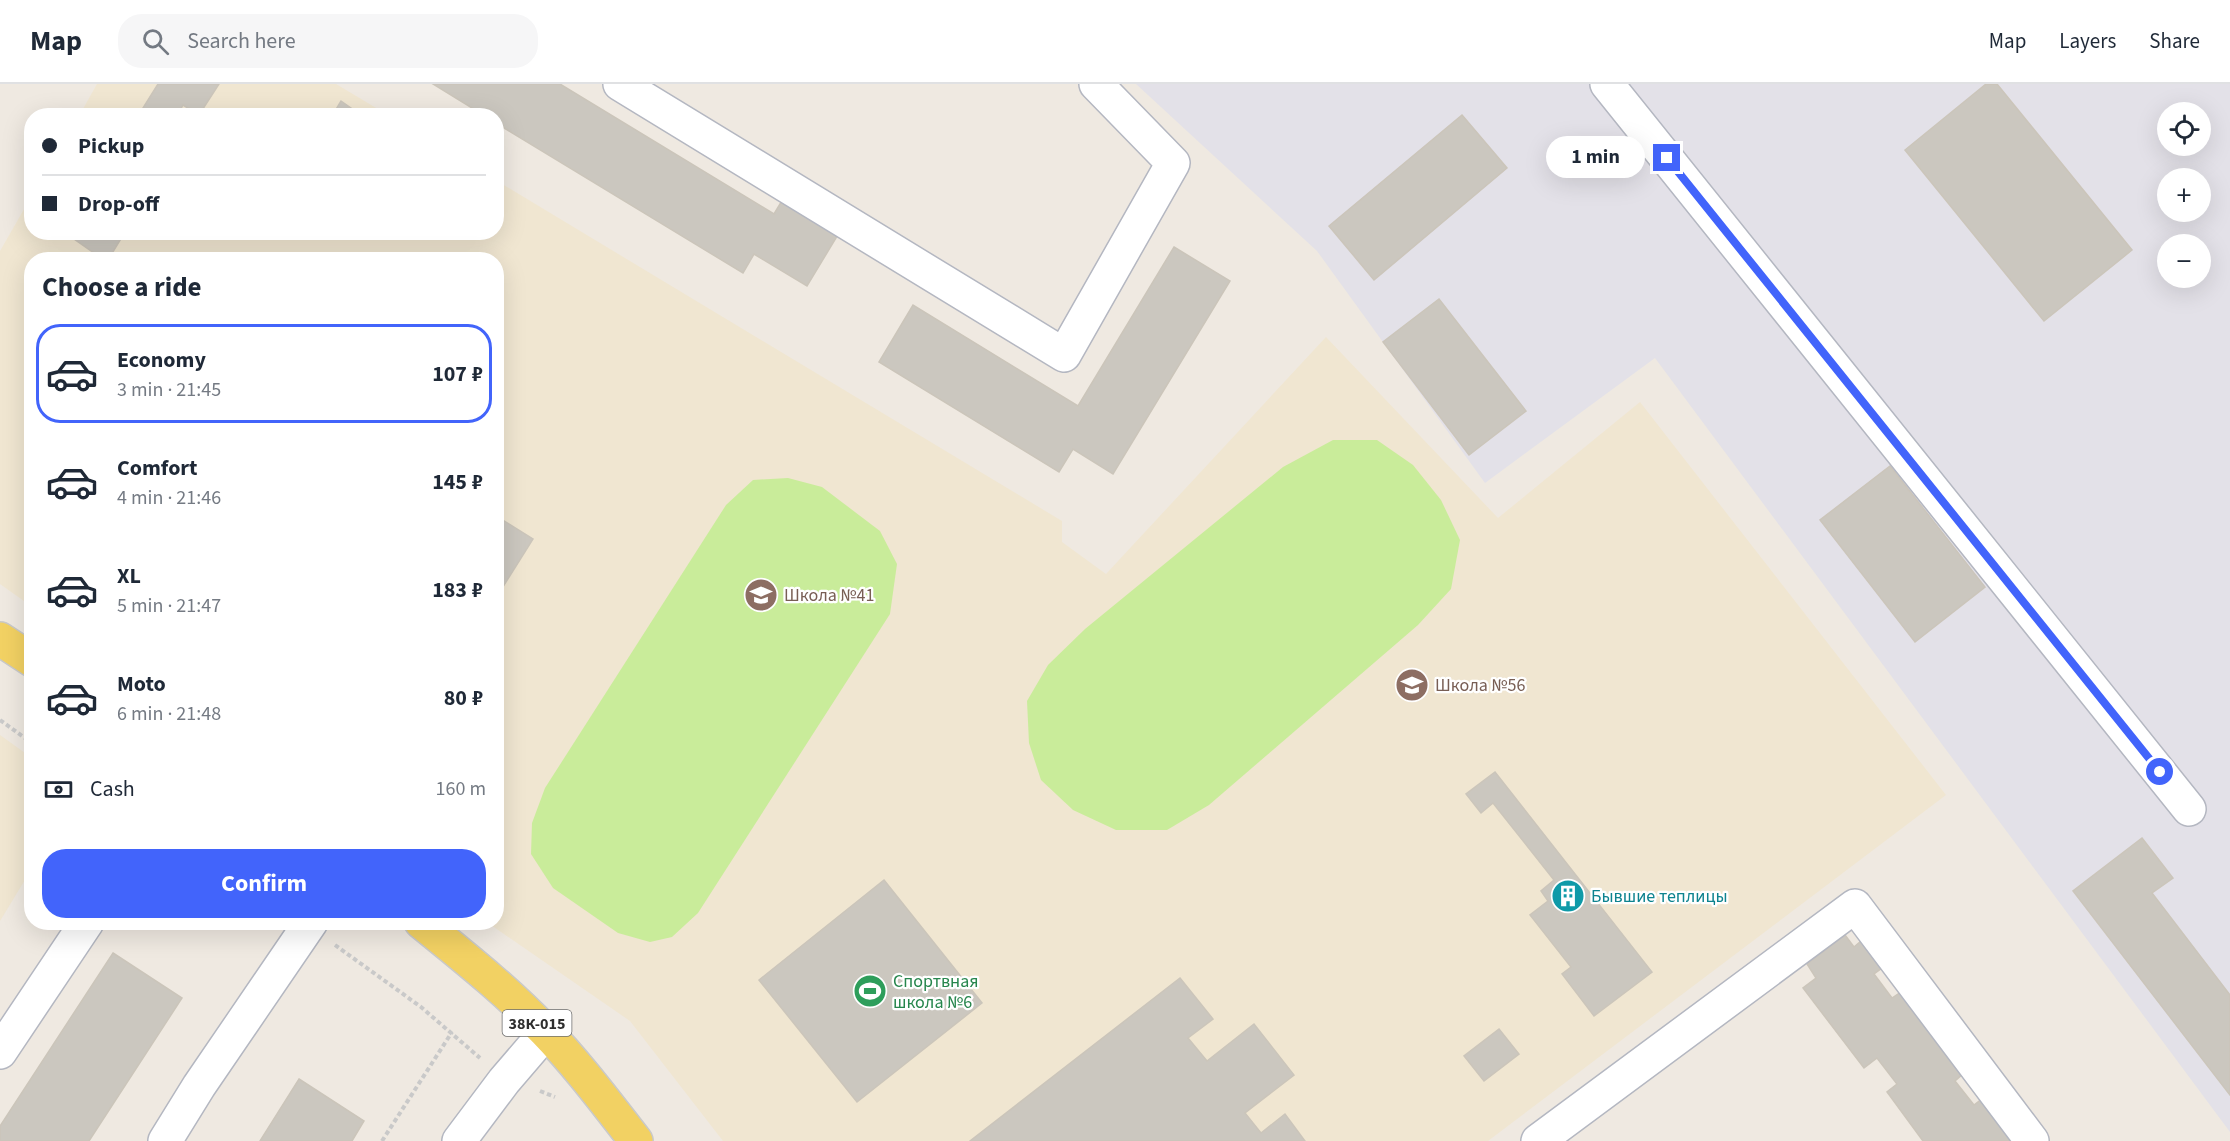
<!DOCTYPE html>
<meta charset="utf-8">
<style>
body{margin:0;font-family:"Source Sans 3",sans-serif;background:#f6f6f7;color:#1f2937;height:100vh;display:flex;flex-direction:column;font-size:22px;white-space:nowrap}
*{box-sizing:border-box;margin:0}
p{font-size:20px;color:#747a83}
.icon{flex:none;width:33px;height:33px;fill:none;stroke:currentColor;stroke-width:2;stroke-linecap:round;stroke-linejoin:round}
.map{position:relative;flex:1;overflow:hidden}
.panel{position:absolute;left:24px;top:168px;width:480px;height:678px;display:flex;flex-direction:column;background:#fff;border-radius:24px;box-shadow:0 6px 24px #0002}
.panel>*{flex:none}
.guide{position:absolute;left:24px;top:24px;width:480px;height:132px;border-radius:24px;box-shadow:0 6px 24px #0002;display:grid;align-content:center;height:132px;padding:0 18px;background:#fff}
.tools{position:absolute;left:2157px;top:18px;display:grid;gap:12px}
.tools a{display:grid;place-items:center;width:54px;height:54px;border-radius:50%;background:#fff;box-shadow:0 6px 24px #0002;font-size:30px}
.end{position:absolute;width:27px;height:27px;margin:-14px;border:8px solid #4264fb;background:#fff;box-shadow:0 0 0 3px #fff}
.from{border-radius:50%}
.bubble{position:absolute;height:42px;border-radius:21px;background:#fff;box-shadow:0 6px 24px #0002;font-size:20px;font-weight:700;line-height:42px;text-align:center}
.guide b{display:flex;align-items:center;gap:21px;height:57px;font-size:22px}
.guide b+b{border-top:2px solid #e0e1e3}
.guide i{width:15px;height:15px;background:#1f2937}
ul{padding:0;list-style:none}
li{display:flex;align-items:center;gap:18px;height:99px;margin:0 12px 9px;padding:0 6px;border:3px solid transparent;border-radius:24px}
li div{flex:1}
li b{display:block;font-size:22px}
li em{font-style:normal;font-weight:700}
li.on{border-color:#4264fb}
li>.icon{width:54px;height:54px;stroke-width:1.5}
h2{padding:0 18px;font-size:27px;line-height:72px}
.pay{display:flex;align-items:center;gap:15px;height:66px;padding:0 18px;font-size:22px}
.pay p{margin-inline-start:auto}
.button{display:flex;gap:12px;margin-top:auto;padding:12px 18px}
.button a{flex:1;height:69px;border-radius:24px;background:#4264fb;color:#fff;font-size:24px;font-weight:700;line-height:69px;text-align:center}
header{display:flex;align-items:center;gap:36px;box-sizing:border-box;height:84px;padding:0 30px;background:#fff;border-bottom:2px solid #e0e1e3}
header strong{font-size:28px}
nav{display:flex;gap:33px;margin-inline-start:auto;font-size:21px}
.search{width:420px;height:54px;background:#f6f6f7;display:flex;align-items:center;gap:15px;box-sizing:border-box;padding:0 21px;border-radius:24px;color:#747a83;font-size:22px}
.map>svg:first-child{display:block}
</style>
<header>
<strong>Map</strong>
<div class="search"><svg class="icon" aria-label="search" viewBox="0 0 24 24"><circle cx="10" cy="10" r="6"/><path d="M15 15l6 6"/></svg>Search here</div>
<nav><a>Map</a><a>Layers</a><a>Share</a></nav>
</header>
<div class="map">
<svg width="2230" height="1057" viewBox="0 0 2230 1057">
<rect width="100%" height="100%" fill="#efe9e1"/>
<!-- industrial -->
<path fill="#e3e1e8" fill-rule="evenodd" d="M1136 0H2230V1048L1655 274 1485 399 1317 167ZM2168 28H2200V62H2168ZM2168 94H2200V128H2168ZM2168 160H2200V194H2168Z"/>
<!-- education -->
<g fill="#f0e6d1">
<path d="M97 0H336L388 31 79 32Z"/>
<path d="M497 97 1062 437V458L1106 490 1326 253 1498 434 1640 318 1946 711 1488 1057H723L630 937 488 839 496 838V176H32L31 522 0 500V167L31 113 32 148H496Z"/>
<path d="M0 651 32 674 31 786 0 837Z"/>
</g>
<!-- pitch -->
<g fill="#c9ec9a">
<path d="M1333 356H1377L1413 381 1441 416 1460 456 1451 505 1418 541 1209 721 1167 746H1116L1073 726 1041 696 1029 659 1027 617 1048 581 1085 545 1283 383Z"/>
<path d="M788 394 822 403 880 447 897 480 890 530 698 829 672 853 650 858 618 849 553 804 531 770 532 739 545 704 726 421 753 396Z"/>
</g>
<!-- building -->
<g fill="#cbc7bf" stroke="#cbc5ba" stroke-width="1.5">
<path d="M158 0H219L199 31 183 21 177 32H138Z"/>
<path d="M433 0H560L774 130 786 110 842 144 807 202 754 170 743 189 496 39V32H485Z"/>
<path d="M1986 0H1997L2132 166 2044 237 1905 66Z"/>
<path d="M341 17 358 29 356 32H332Z"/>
<path d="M1462 31 1507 84 1374 196 1329 142Z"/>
<path d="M64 148H125L108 176H104Z"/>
<path d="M1174 163 1230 197 1113 390 1073 365 1059 388 879 278 913 221 1078 322Z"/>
<path d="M1439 215 1526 327 1469 371 1383 258Z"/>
<path d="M1890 382 1985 503 1915 558 1820 436Z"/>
<path d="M496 432 533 455 496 514Z"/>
<path d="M1495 688 1652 888 1594 932 1562 890 1571 883 1530 831 1548 817 1541 807 1554 796 1493 719 1481 729 1466 710Z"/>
<path d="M2142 754 2173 794 2152 809 2230 911V1011L2073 807Z"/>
<path d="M884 796 982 919 857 1018 759 896Z"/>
<path d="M1845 851 1854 863 1861 857 1882 884 1874 890 1892 914 1901 908 1963 990 1955 997 1974 1021 1983 1014 2016 1057H1923L1887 1008 1897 1000 1877 974 1864 984 1803 904 1816 894 1807 880Z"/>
<path d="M113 869 182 914 89 1057H0V1042Z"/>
<path d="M1180 894 1213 935 1188 954 1207 977 1254 940 1294 991 1245 1029 1261 1049 1285 1030 1305 1057H970Z"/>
<path d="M1499 945 1519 970 1484 997 1464 972Z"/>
<path d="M299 995 364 1037 352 1057H260Z"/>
</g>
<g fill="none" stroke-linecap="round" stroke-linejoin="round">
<!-- minor casing -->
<g stroke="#b4b7c1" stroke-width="36">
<g id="minor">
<path d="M620 0 1064 271 1173 79 1096 0"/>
<path d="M1607 0 2189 725"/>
<path d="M0 968 87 838"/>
<path d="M165 1057 199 1002 311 838"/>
<path d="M459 1057 504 997 546 948"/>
<path d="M1538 1057 1855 822 2032 1057"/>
</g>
</g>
<!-- major casing -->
<g stroke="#c9c9c9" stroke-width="36">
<g id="major">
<path d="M0 555 32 576"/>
<path d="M421 838C464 873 507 907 545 947 578 981 607 1020 636 1057"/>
</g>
</g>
<!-- path -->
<g stroke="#c9c9c9" stroke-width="4" stroke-dasharray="4.5 3" stroke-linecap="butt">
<path d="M0 636 32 659"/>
<path d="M335 861 421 923 480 974"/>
<path d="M540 1007 555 1013"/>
<path d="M382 1057 452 948"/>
</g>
<!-- minor -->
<use href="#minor" stroke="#fff" stroke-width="33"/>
<!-- major -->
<use href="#major" stroke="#f2d163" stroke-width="33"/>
</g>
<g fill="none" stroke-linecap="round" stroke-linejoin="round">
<!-- route -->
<path stroke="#4264fb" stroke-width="8" d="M1667 74 2160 688"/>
</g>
<!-- icons -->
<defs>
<g id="school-disc" transform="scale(1.725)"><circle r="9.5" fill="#8d6e63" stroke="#fff"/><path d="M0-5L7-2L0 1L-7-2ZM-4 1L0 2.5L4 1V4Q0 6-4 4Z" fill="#fff"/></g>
<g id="building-disc" transform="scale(1.725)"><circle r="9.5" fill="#0f9aa8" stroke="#fff"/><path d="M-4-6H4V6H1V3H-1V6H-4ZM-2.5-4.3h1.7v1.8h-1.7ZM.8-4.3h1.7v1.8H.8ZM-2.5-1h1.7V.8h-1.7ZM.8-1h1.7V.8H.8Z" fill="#fff"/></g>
<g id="stadium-disc" transform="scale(1.725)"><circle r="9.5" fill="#2e9e5b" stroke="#fff"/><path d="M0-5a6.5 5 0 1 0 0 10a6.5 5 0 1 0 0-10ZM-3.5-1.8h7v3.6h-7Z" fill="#fff"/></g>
</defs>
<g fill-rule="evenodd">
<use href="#school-disc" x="761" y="511"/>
<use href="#school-disc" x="1412" y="601"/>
<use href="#building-disc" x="1568" y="812"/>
<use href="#stadium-disc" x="870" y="907"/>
</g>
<g text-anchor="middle" stroke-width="4.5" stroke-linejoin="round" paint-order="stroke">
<!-- shield labels -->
<rect fill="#fff" stroke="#6d6d6d" stroke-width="1.5" x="502.5" y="926" width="69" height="26" rx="4.5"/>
<g font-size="16" font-weight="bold" fill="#2e2e2e">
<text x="537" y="945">38К-015</text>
</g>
<!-- education labels -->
<g font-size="18" fill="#785e54" stroke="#fff" text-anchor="start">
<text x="784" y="517">Школа №41</text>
<text x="1435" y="607">Школа №56</text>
</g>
<!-- culture labels -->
<g font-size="18" fill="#0d838f" stroke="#fff" text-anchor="start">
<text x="1591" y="818">Бывшие теплицы</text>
</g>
<!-- leisure labels -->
<g font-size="18" fill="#27864d" stroke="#fff" text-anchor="start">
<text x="893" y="903">Спортвная<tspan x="893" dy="21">школа №6</tspan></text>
</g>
</g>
</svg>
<div class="tools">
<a><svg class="icon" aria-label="locate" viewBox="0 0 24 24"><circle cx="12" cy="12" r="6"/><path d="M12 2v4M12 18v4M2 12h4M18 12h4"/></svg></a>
<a>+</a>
<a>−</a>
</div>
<i class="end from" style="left:2160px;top:688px"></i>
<i class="end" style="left:1667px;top:74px"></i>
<div class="bubble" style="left:1546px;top:52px;width:99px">1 min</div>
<div class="guide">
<b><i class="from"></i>Pickup</b>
<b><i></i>Drop-off</b>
</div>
<section class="panel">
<h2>Choose a ride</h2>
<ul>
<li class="on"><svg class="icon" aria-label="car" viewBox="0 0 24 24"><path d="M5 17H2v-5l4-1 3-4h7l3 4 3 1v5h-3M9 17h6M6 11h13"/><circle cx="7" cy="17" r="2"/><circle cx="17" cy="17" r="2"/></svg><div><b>Economy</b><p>3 min · 21:45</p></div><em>107 ₽</em></li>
<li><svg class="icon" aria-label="car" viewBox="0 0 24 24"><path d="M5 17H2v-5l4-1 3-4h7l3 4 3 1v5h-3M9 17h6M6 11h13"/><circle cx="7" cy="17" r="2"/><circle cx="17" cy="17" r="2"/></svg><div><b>Comfort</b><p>4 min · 21:46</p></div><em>145 ₽</em></li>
<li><svg class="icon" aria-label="car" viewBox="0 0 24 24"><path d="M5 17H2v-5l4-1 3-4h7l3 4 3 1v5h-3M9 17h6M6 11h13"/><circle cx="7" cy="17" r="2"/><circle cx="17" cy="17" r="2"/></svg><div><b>XL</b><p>5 min · 21:47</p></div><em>183 ₽</em></li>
<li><svg class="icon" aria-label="car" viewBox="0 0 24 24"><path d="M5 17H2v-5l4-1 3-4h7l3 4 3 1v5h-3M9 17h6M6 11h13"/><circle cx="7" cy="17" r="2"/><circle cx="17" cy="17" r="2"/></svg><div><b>Moto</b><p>6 min · 21:48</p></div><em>80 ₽</em></li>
</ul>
<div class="pay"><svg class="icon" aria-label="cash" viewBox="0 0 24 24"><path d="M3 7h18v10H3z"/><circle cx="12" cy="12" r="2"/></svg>Cash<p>160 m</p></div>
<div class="button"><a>Confirm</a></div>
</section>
</div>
